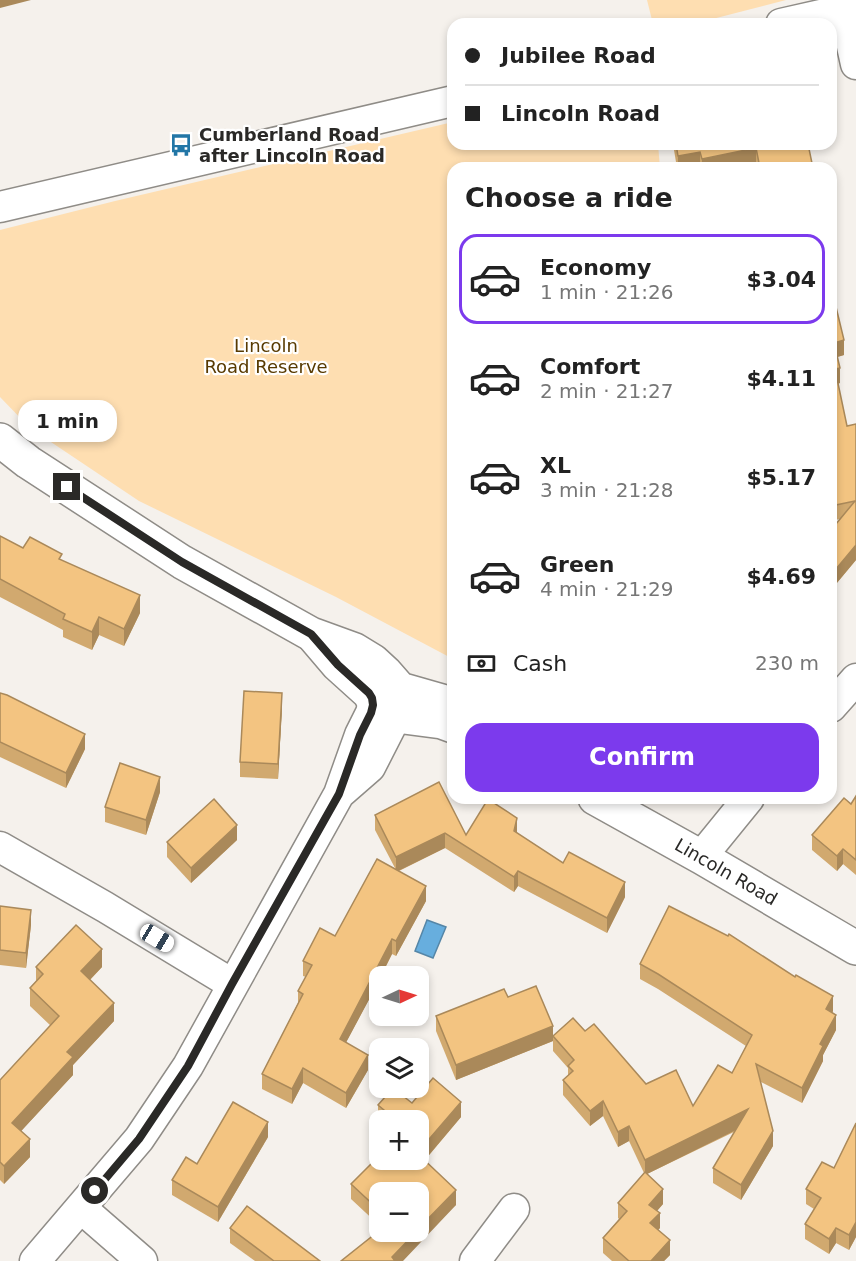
<!DOCTYPE html>
<meta charset="utf-8">
<style>
body{margin:0;font-family:"DejaVu Sans",sans-serif;background:#f2f2f2;color:#222;height:100vh;display:flex;flex-direction:column;font-size:22px;white-space:nowrap}
*{box-sizing:border-box;margin:0}
p{font-size:20px;color:#767676}
.icon{flex:none;width:33px;height:33px;fill:none;stroke:currentColor;stroke-width:2;stroke-linecap:round;stroke-linejoin:round}
.map{position:relative;flex:1;overflow:hidden}
.panel{position:absolute;left:447px;top:162px;width:390px;height:642px;display:flex;flex-direction:column;background:#fff;border-radius:18px;box-shadow:0 3px 9px #0003}
.panel>*{flex:none}
.hud{position:absolute;left:447px;top:18px;width:390px;height:132px;border-radius:18px;box-shadow:0 3px 9px #0003;display:grid;align-content:center;height:132px;padding:0 18px;background:#fff}
.needle{width:39px;rotate:86deg}
.controls{position:absolute;left:369px;top:966px;display:grid;gap:12px}
.controls a{display:grid;place-items:center;width:60px;height:60px;border-radius:12px;background:#fff;box-shadow:0 3px 9px #0003;font-size:30px}
.end{position:absolute;width:27px;height:27px;margin:-14px;border:8px solid #2a2927;background:#fff;box-shadow:0 0 0 3px #fff}
.from{border-radius:50%}
.bubble{position:absolute;height:42px;border-radius:18px;background:#fff;box-shadow:0 3px 9px #0003;font-size:20px;font-weight:700;line-height:42px;text-align:center}
.car{position:absolute;width:18px;height:36px;margin:-18px -9px;border-radius:8px;box-shadow:0 0 4px 2px #0007;background:linear-gradient(#fff 24%,#345 0 40%,#fff 0 76%,#345 0 86%,#fff 0)}
.hud b{display:flex;align-items:center;gap:21px;height:57px;font-size:22px}
.hud b+b{border-top:2px solid #e0e0e0}
.hud i{width:15px;height:15px;background:#222}
ul{padding:0;list-style:none}
li{display:flex;align-items:center;gap:18px;height:90px;margin:0 12px 9px;padding:0 6px;border:3px solid transparent;border-radius:18px}
li div{flex:1}
li b{display:block;font-size:22px}
li em{font-style:normal;font-weight:700}
li.active{border-color:#7c3aed}
li>.icon{width:54px;height:54px;stroke-width:1.5}
h2{padding:0 18px;font-size:27px;line-height:72px}
.pay{display:flex;align-items:center;gap:15px;height:66px;padding:0 18px;font-size:22px}
.pay p{margin-inline-start:auto}
.primary-button{display:flex;gap:12px;margin-top:auto;padding:12px 18px}
.primary-button a{flex:1;height:69px;border-radius:18px;background:#7c3aed;color:#fff;font-size:24px;font-weight:700;line-height:69px;text-align:center}
.map>svg:first-child{display:block}
</style>
<div class="map">
<svg width="856" height="1261" viewBox="0 0 856 1261">
<rect width="100%" height="100%" fill="#f5f1ec"/>
<!-- green -->
<g fill="#fedeb1">
<path d="M647 0H786L693 24H653Z"/>
<path d="M453 122V144H658L660 168H453V659L336 597 139 501 30 428 0 397V230L115 201Z"/>
</g>
<!-- water -->
<path fill="#67aede" stroke="#5586a7" stroke-width="1.5" d="M427 920 446 927 433 958 415 951Z"/>
<g fill="none" stroke-linecap="round" stroke-linejoin="round">
<!-- minor casing -->
<g stroke="#8f8c87" stroke-width="33">
<g id="minor">
<path d="M844 10 856 64"/>
<path d="M781 24 856 7"/>
<path d="M0 207 453 101"/>
<path d="M831 707 856 679"/>
<path d="M0 847 105 907 232 984"/>
<path d="M701 857 749 798"/>
<path d="M81 1208 142 1261"/>
<path d="M35 1261 139 1139 188 1066 339 794 360 735 371 713 373 705 372 698 400 689 396 716 370 767 339 794"/>
<path d="M475 1261 514 1209"/>
</g>
</g>
<!-- tertiary casing -->
<g stroke="#8f8c87" stroke-width="36">
<g id="tertiary">
<path d="M0 440 28 462 182 562 311 634 355 650 373 661 386 673 400 689 442 701 453 710"/>
<path d="M315 638 338 665 369 693 372 698 396 716 442 722 453 726"/>
<path d="M595 798 701 857 856 948"/>
</g>
</g>
<!-- minor -->
<use href="#minor" stroke="#fff" stroke-width="30"/>
<!-- tertiary -->
<use href="#tertiary" stroke="#fff" stroke-width="33"/>
</g>
<!-- wall -->
<g fill="#d1a96f">
<path d="M673 144H808L813 168H757L756 163 732 168H701L700 167 694 168H677Z"/>
<path d="M831 308 844 355 837 357 840 383 838 384 847 426 856 424V560L831 590V530L840 519 831 521Z"/>
<path d="M0 536 23 548 62 560 140 613 124 646 99 635 92 650 63 637V630L0 597Z"/>
<path d="M0 693 85 749 66 788 0 757Z"/>
<path d="M282 708 278 779 240 777V762Z"/>
<path d="M160 792 146 835 105 822V807Z"/>
<path d="M856 796V875L843 864 837 871 812 850V835L851 804Z"/>
<path d="M375 815 466 835 517 833 563 863 625 897 607 933 518 886 514 892 445 848 399 871 426 901 396 956 392 954 381 976H380V979L346 1042 368 1070 346 1108 303 1083 292 1104 262 1089V1074L298 1003V991L306 977 303 976V961L335 936 395 868 375 830Z"/>
<path d="M237 840 191 883 167 857V842Z"/>
<path d="M0 906 31 925 26 968 0 965Z"/>
<path d="M640 964 833 1011 832 1013 836 1030 823 1055V1061L802 1103 761 1082 773 1146 741 1200 713 1183V1168L736 1131 647 1174 663 1204 657 1211 660 1228 658 1230 670 1255 664 1261H612L603 1253V1238L619 1219 618 1218V1203L644 1173 629 1141 618 1147 603 1116 590 1126 563 1095V1080L568 1076V1068L553 1051V1036L585 1031 646 1084 693 1106 732 1073 746 1046 658 989 640 979Z"/>
<path d="M36 967H102L90 980 114 1021 73 1065V1075L21 1131 30 1157 4 1184 0 1180V1080L51 1026 30 1006V988L36 981Z"/>
<path d="M508 997 553 1041 456 1080 436 1031V1016Z"/>
<path d="M412 1103 461 1117 425 1160 456 1205 418 1232 380 1192V1226L351 1199V1184L418 1120H380V1122L378 1120V1105Z"/>
<path d="M856 1123V1237L849 1250 836 1243 829 1254 805 1239V1224L814 1209 806 1204V1189L834 1168Z"/>
<path d="M268 1137 218 1222 172 1195V1180L197 1164Z"/>
<path d="M230 1228 320 1261H255L230 1243Z"/>
</g>
<!-- shaded-wall -->
<g fill="#aa895a">
<path d="M0 0H31L0 8Z"/>
<path d="M756 148V163L732 168H702V159Z"/>
<path d="M700 152V167L694 168H678V156Z"/>
<path d="M844 340V355L834 358V343Z"/>
<path d="M840 368V383L835 384V369Z"/>
<path d="M856 545V560L831 590V575Z"/>
<path d="M140 595V613L124 646V629Z"/>
<path d="M99 617V635L92 650V632Z"/>
<path d="M282 693V708L278 779V764Z"/>
<path d="M85 734V749L66 788V773Z"/>
<path d="M160 777V792L146 835V820Z"/>
<path d="M517 818V833L514 831Z"/>
<path d="M237 825V840L191 883V868Z"/>
<path d="M445 833V848L396 872V857Z"/>
<path d="M843 849V864L837 871V856Z"/>
<path d="M518 871V886L514 892V877Z"/>
<path d="M625 882V897L607 933V918Z"/>
<path d="M426 886V901L396 956V941Z"/>
<path d="M31 910V925L26 968V953Z"/>
<path d="M392 939V954L381 976H380V979L340 1054V1039Z"/>
<path d="M102 949V967L81 989V971Z"/>
<path d="M833 996V1011L826 1024V1009Z"/>
<path d="M114 1003V1021L73 1065V1075L12 1141V1123L67 1052Z"/>
<path d="M836 1015V1030L823 1055V1061L802 1103V1088L820 1044Z"/>
<path d="M553 1026V1041L456 1080V1065Z"/>
<path d="M368 1055V1070L346 1108V1093Z"/>
<path d="M303 1068V1083L292 1104V1089Z"/>
<path d="M603 1101V1116L590 1126V1111Z"/>
<path d="M461 1102V1117L418 1168V1152Z"/>
<path d="M748 1109V1124L645 1175V1160Z"/>
<path d="M268 1122V1137L218 1222V1207Z"/>
<path d="M629 1126V1141L618 1147V1132Z"/>
<path d="M773 1131V1146L741 1200V1185Z"/>
<path d="M30 1139V1157L4 1184V1166Z"/>
<path d="M663 1189V1204L649 1220V1205Z"/>
<path d="M456 1190V1205L403 1261H392V1257L416 1232H418V1229Z"/>
<path d="M660 1213V1228L650 1238V1223Z"/>
<path d="M856 1222V1237L849 1250V1235Z"/>
<path d="M836 1228V1243L829 1254V1239Z"/>
<path d="M670 1240V1255L664 1261H651Z"/>
</g>
<!-- building -->
<g fill="#f3c481" stroke="#aa895a" stroke-width="1.5">
<path d="M676 144H808L813 168H760L756 148 702 159 700 152 678 156Z"/>
<path d="M836 307 844 340 834 343 840 368 835 369 847 426 856 424V545L831 575V530L855 501 831 506V308Z"/>
<path d="M0 536 23 548 30 537 62 554 59 559 140 595 124 629 99 617 92 632 63 619 65 614 0 579Z"/>
<path d="M244 691 282 693 278 764 240 762Z"/>
<path d="M0 693 7 695 85 734 66 773 0 742Z"/>
<path d="M120 763 160 777 146 820 105 807Z"/>
<path d="M439 782 466 835 488 799 517 818 514 831 563 863 569 852 625 882 607 918 518 871 514 877 445 833 396 857 375 815Z"/>
<path d="M856 796V860L843 849 837 856 812 835 844 798 851 804Z"/>
<path d="M214 799 237 825 191 868 167 842Z"/>
<path d="M377 859 426 886 396 941 392 939 340 1039 368 1055 346 1093 303 1068 292 1089 262 1074 303 994 298 991 312 965 303 961 320 928 335 936Z"/>
<path d="M0 906 31 910 26 953 0 950Z"/>
<path d="M669 906 728 936 729 934 795 977 796 975 833 996 826 1009 836 1015 820 1044 823 1046 802 1088 756 1064 773 1131 741 1185 713 1168 748 1109 645 1160 629 1126 618 1132 603 1101 590 1111 563 1080 573 1071 568 1066 574 1060 553 1036 573 1018 585 1031 594 1024 646 1084 676 1070 693 1106 718 1065 732 1073 752 1035 658 974 640 964Z"/>
<path d="M76 925 102 949 81 971 114 1003 67 1052 73 1057 12 1123 30 1139 4 1166 0 1162V1080L59 1016 30 988 43 974 36 967Z"/>
<path d="M536 986 553 1026 456 1065 436 1016 504 989 508 997Z"/>
<path d="M433 1078 461 1102 418 1152V1120H396L378 1105 393 1088 412 1103Z"/>
<path d="M233 1102 268 1122 218 1207 172 1180 186 1157 197 1164Z"/>
<path d="M856 1123V1222L849 1235 836 1228 829 1239 805 1224 821 1198 806 1189 822 1162 834 1168Z"/>
<path d="M418 1154 456 1190 418 1229V1192H380V1211L351 1184 380 1155V1160H418Z"/>
<path d="M645 1172 663 1189 649 1205 660 1213 650 1223 670 1240 651 1261H629L603 1238 627 1211 618 1203Z"/>
<path d="M247 1206 320 1261H274L230 1228Z"/>
<path d="M380 1230V1232H416L392 1257 395 1261H341Z"/>
</g>
<g fill="none" stroke-linecap="round" stroke-linejoin="round">
<!-- route -->
<path stroke="#2a2927" stroke-width="8" d="M67 487 182 562 311 634 338 665 369 693 372 698 373 705 371 713 360 735 339 794 232 984 188 1066 139 1139 95 1191"/>
</g>
<!-- icons -->
<defs>
<g id="bus-bare" transform="scale(1.8)"><path d="M-5-6H5V4H4V6H2V4H-2V6H-4V4H-5ZM-3.5-4V0h7V-4ZM-3.5 1.2v1.5H-2V1.2ZM2 1.2v1.5H3.5V1.2Z" fill="#2276a6" stroke="#fff" stroke-width="2.5" paint-order="stroke"/></g>
</defs>
<g fill-rule="evenodd">
<use href="#bus-bare" x="181" y="145"/>
</g>
<g text-anchor="middle" stroke-width="4.5" stroke-linejoin="round" paint-order="stroke">
<!-- poi labels -->
<g font-size="18" font-weight="bold" fill="#2a2927" stroke="#fff" text-anchor="start">
<text x="199" y="141">Cumberland Road<tspan x="199" dy="21">after Lincoln Road</tspan></text>
</g>
<!-- park labels -->
<g font-size="18" fill="#583a01" stroke="#fff">
<text x="266" y="352">Lincoln<tspan x="266" dy="21">Road Reserve</tspan></text>
</g>
<!-- street labels -->
<g font-size="18" fill="#2a2927" stroke="#fff">
<text transform="translate(726 872) rotate(30)" y="6">Lincoln Road</text>
</g>
</g>
</svg>
<div class="controls">
<a><svg class="needle" viewBox="-14 -14 28 28"><path d="M0-13l5 13h-10z" fill="#e53935"/><path d="M0 13l5-13h-10z" fill="#767676"/></svg></a>
<a><svg class="icon" aria-label="layers" viewBox="0 0 24 24"><path d="M12 4l9 5-9 5-9-5zM3 14l9 5 9-5"/></svg></a>
<a>+</a>
<a>−</a>
</div>
<i class="end from" style="left:95px;top:1191px"></i>
<i class="end" style="left:67px;top:487px"></i>
<div class="bubble" style="left:18px;top:400px;width:99px">1 min</div>
<i class="car" style="left:157px;top:938px;rotate:121deg"></i>
<div class="hud">
<b><i class="from"></i>Jubilee Road</b>
<b><i></i>Lincoln Road</b>
</div>
<section class="panel">
<h2>Choose a ride</h2>
<ul>
<li class="active"><svg class="icon" aria-label="car" viewBox="0 0 24 24"><path d="M5 17H2v-5l4-1 3-4h7l3 4 3 1v5h-3M9 17h6M6 11h13"/><circle cx="7" cy="17" r="2"/><circle cx="17" cy="17" r="2"/></svg><div><b>Economy</b><p>1 min · 21:26</p></div><em>$3.04</em></li>
<li><svg class="icon" aria-label="car" viewBox="0 0 24 24"><path d="M5 17H2v-5l4-1 3-4h7l3 4 3 1v5h-3M9 17h6M6 11h13"/><circle cx="7" cy="17" r="2"/><circle cx="17" cy="17" r="2"/></svg><div><b>Comfort</b><p>2 min · 21:27</p></div><em>$4.11</em></li>
<li><svg class="icon" aria-label="car" viewBox="0 0 24 24"><path d="M5 17H2v-5l4-1 3-4h7l3 4 3 1v5h-3M9 17h6M6 11h13"/><circle cx="7" cy="17" r="2"/><circle cx="17" cy="17" r="2"/></svg><div><b>XL</b><p>3 min · 21:28</p></div><em>$5.17</em></li>
<li><svg class="icon" aria-label="car" viewBox="0 0 24 24"><path d="M5 17H2v-5l4-1 3-4h7l3 4 3 1v5h-3M9 17h6M6 11h13"/><circle cx="7" cy="17" r="2"/><circle cx="17" cy="17" r="2"/></svg><div><b>Green</b><p>4 min · 21:29</p></div><em>$4.69</em></li>
</ul>
<div class="pay"><svg class="icon" aria-label="cash" viewBox="0 0 24 24"><path d="M3 7h18v10H3z"/><circle cx="12" cy="12" r="2"/></svg>Cash<p>230 m</p></div>
<div class="primary-button"><a>Confirm</a></div>
</section>
</div>
